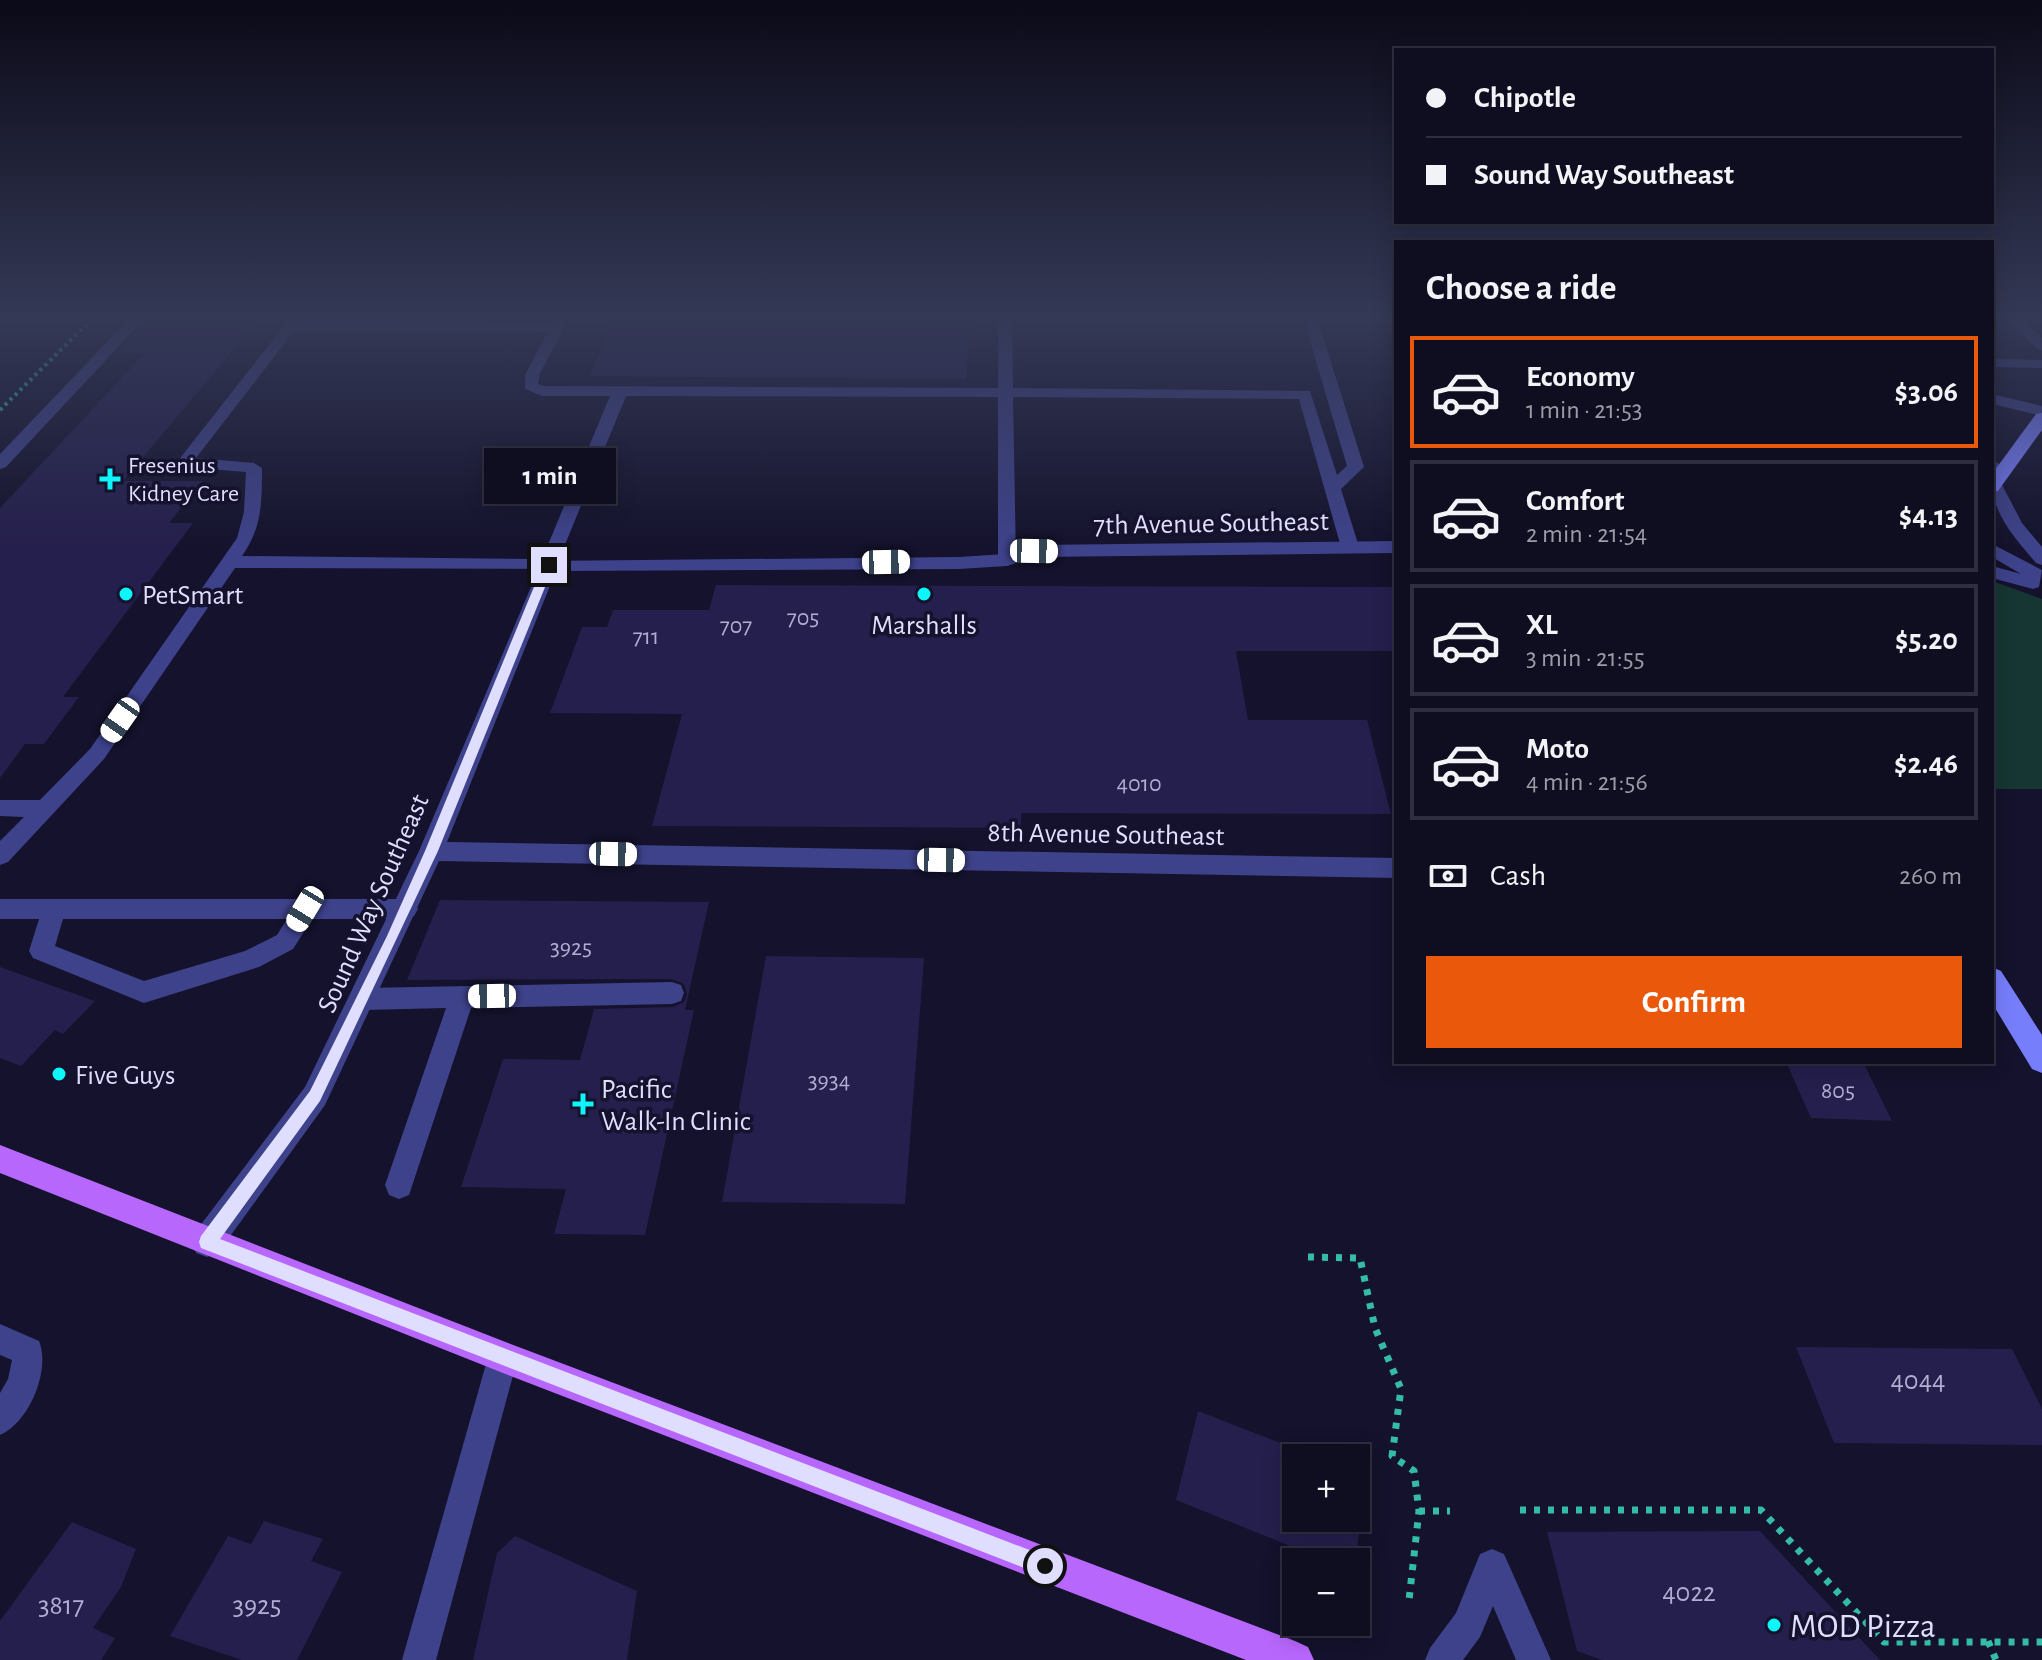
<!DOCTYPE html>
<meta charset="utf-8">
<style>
body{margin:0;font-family:"Alegreya Sans",sans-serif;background:#1d1c2e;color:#f1f3f6;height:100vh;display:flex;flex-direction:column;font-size:30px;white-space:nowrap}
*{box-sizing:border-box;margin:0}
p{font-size:26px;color:#9b9ca5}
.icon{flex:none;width:44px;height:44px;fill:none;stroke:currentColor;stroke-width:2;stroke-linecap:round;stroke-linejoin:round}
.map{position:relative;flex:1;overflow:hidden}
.sheet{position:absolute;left:1394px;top:240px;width:600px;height:824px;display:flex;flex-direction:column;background:#0f0e21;border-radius:0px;box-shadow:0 4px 20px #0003,0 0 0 2px #2f2e3f}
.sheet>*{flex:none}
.hud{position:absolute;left:1394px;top:48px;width:600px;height:176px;border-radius:0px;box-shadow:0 4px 20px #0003,0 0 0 2px #2f2e3f;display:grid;align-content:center;height:176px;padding:0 32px;background:#0f0e21}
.fabs{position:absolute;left:1282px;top:1444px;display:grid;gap:16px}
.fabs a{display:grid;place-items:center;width:88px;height:88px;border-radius:0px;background:#0f0e21;box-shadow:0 4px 20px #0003,0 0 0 2px #2f2e3f;font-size:40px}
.end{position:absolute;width:36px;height:36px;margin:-18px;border:10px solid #dfdefe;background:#111;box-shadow:0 0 0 4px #111}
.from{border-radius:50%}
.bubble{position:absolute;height:56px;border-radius:0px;background:#0f0e21;box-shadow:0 4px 20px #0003,0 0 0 2px #2f2e3f;font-size:26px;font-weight:700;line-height:56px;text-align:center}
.car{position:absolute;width:24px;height:48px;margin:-24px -12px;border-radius:10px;box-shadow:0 0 6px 2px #0007;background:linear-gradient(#fff 24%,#345 0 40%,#fff 0 76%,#345 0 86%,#fff 0)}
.hud b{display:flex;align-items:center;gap:28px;height:76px;font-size:30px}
.hud b+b{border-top:2px solid #2f2e3f}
.hud i{width:20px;height:20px;background:#f1f3f6}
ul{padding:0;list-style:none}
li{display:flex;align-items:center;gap:24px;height:112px;margin:0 16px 12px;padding:0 16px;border:4px solid #2f2e3f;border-radius:0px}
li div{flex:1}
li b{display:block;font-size:30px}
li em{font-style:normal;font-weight:700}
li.active{border-color:#ea580c}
li>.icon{width:72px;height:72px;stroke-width:1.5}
h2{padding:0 32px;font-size:36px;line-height:96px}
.pay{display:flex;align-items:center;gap:20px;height:88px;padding:0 32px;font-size:30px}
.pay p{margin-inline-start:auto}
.action{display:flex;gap:16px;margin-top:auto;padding:16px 32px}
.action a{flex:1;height:92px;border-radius:0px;background:#ea580c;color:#fff;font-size:32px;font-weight:700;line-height:92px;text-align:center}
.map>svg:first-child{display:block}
</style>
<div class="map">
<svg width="2042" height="1660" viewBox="0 0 2042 1660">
<rect width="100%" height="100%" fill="#14122c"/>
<!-- green -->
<path fill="#153632" d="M1992 581 2042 599V789H1992Z"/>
<!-- building -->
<g fill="#241f4c">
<path d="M152 317H261L123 481H202L169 523H193L63 697H79L44 744H25L0 778V508L145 353H117Z"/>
<path d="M616 317H971L966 379 589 376Z"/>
<path d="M716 585 1396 587V651H1236L1248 720H1367L1391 814 1021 813V828L652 826 682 714 550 713 582 627H607L613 610H709Z"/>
<path d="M440 900 709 902 685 1010H694L645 1235 554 1234 566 1189 461 1187 503 1059 580 1060 594 1009 673 1007 684 1002 687 994 684 984 672 979 407 980Z"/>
<path d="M766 956 924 958 905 1204 722 1202Z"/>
<path d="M0 967 95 1001 63 1034 55 1030 21 1066 0 1058Z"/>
<path d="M1786 1062H1863L1892 1121 1811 1118Z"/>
<path d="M1796 1347 2012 1349 2042 1409V1445L1834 1443Z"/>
<path d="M1198 1411 1296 1449V1518H1361L1355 1562H1330L1176 1500Z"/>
<path d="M264 1521 323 1539 311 1561 342 1572 297 1660H242L170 1636 228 1536 251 1544Z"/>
<path d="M72 1522 136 1549 121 1587 93 1628 115 1638 101 1660H0V1621Z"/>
<path d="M1760 1531 1880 1660H1602L1577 1651 1547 1532Z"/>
<path d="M515 1536 637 1591 627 1660H473L497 1553Z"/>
</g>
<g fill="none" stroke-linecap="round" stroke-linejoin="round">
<!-- path-far1 -->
<path stroke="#34bca9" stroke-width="4" stroke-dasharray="3 4" stroke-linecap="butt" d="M0 410 94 317"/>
<!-- path -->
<g stroke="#34bca9" stroke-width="7" stroke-dasharray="6 8" stroke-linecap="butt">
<path d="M1308 1257 1360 1258 1375 1328 1401 1389 1392 1456 1414 1471 1419 1511 1409 1600"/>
<path d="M1520 1510H1761L1884 1642H2042"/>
<path d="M1419 1511H1450"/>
<path d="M1988 1641 1996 1660"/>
</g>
<!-- lane -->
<g fill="#3e428a" fill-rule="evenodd">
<path d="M131 317H146L6 467 0 469V454Z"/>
<path d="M291 317H305L301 323 552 324 556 317H570L539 375 538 384 544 386 998 388V317H1012L1013 388 1310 391 1337 475 1347 466 1305 324 1312 320 1319 324 1364 467 1341 489 1359 547 1350 553 1341 547 1299 399 1013 397 1016 560 1007 566 998 560V397L626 396 555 569 235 568 104 759 8 862 0 865V841L24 817 0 816V800H40L90 749 237 538 244 512 246 472 185 467 177 462ZM294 331 548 332 525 375V389L542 396H610L542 559 242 556C262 528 262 502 262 468L254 463 196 458Z"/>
<path d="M2004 317H2019L2042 338V350L2037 349Z"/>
<path d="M1992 359 2042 360V368L1992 367Z"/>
<path d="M1992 394 2042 406V416L1992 404Z"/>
<path d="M1992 460 2012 471 2004 476 1992 471Z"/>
<path d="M1992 481H2000L2022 523 2042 547V565L2036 563C2015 538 1992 514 1992 481Z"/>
<path d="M1992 544 2042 570 2039 587 2033 589 1992 578V566L2021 574 1992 557Z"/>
<path d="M0 899H406L414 902 418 909 414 916 406 919H312L293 949 259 967 144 1003 33 958 29 951 39 919H0ZM63 919H287L277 935 245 951 144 981 55 946Z"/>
<path d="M672 982 681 985 684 993 681 1001 672 1004 471 1008 409 1195 399 1199 389 1195 385 1185 446 1008 364 1010 355 1007 352 999 355 991 364 988Z"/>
<path d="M0 1324 39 1341C51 1370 29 1423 0 1435V1393L8 1379 12 1360 0 1355Z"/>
<path d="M503 1342 514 1346 518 1357 436 1660H402L488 1357 492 1346Z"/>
<path d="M1492 1549 1504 1554 1551 1660H1516L1493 1606 1480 1637 1463 1660H1425L1430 1648 1456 1613 1480 1554Z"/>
</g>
<!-- street -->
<path fill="#3e428a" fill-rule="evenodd" d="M1396 541V553L1036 557 1007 566 959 569 556 571 447 842 1396 858V878L439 861 325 1105 218 1253 207 1257 196 1253 192 1242 196 1231 305 1087 419 851 542 561 959 557 1005 554 1034 545Z"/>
<!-- secondary -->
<g fill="#777efc" fill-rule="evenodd">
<path d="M2042 413V430L1998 491 1992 492V474L2036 414Z"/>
<path d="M1992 967 2001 971 2042 1035V1073L2032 1069 1992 1003Z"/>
</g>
<!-- primary -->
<path fill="#b867fc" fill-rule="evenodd" d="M0 1145 503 1341 1295 1641 1308 1647 1314 1660H1246L503 1373 0 1173Z"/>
</g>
<!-- sky -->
<linearGradient id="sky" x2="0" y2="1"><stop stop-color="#0b0a18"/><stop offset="0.58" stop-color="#343956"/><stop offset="1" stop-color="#343956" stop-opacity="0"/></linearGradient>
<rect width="2042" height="549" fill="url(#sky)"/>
<!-- route -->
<path fill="#dfdefe" d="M549 561 554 565 438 851 320 1101 220 1239 1045 1556 1052 1559 1055 1566 1052 1573 1045 1576 201 1248 199 1242 201 1236 310 1091 387 936 425 851 543 565Z"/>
<!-- markers -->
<g fill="#0ef5fa" stroke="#14122c" stroke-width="3">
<path d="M106 467h8v8h8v8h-8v8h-8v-8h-8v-8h8z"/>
<circle cx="126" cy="594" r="8"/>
<circle cx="924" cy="594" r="8"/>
<circle cx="59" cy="1074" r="8"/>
<path d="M579 1092h8v8h8v8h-8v8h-8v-8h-8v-8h8z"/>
<circle cx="1774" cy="1625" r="8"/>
</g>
<g text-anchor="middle" stroke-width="7" stroke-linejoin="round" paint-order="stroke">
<!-- far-poi labels -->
<g font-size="24" fill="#dfdefe" stroke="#14122c" text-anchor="start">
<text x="128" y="473">Fresenius<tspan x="128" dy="28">Kidney Care</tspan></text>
</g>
<!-- number labels -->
<g font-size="24" fill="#b0aed2">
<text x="803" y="625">705</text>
<text x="736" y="633">707</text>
<text x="646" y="644">711</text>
<text x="1139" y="791">4010</text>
<text x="571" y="955">3925</text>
<text x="829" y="1088">3934</text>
<text x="1838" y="1098">805</text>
</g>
<!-- street labels -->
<g font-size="28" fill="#dfdefe" stroke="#14122c">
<text transform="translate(1211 522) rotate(-1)" y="10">7th Avenue Southeast</text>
<text transform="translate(1106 833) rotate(1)" y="10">8th Avenue Southeast</text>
<text transform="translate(372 903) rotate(-66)" y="10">Sound Way Southeast</text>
</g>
<!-- poi labels -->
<g font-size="28" fill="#dfdefe" stroke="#14122c" text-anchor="start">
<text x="142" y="604">PetSmart</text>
<text x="924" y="634" text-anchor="middle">Marshalls</text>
<text x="75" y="1084">Five Guys</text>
<text x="601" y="1098">Pacific<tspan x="601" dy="32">Walk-In Clinic</tspan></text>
</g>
<!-- near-number labels -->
<g font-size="28" fill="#b0aed2">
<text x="1918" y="1389">4044</text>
<text x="1689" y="1601">4022</text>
<text x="61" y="1614">3817</text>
<text x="257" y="1614">3925</text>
</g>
<!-- near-poi labels -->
<g font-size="34" fill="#dfdefe" stroke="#14122c" text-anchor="start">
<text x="1790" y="1637">MOD Pizza</text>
</g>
</g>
</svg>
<div class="fabs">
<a>+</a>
<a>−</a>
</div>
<i class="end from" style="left:1045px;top:1566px"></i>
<i class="end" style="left:549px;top:565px"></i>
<div class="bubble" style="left:484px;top:448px;width:132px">1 min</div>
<i class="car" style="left:1034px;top:551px;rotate:91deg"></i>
<i class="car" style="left:886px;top:562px;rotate:89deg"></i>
<i class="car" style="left:120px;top:720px;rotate:215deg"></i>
<i class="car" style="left:613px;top:854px;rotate:91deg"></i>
<i class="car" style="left:941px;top:860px;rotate:91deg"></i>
<i class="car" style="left:305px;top:909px;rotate:211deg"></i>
<i class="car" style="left:492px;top:996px;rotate:269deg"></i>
<div class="hud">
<b><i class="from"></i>Chipotle</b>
<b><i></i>Sound Way Southeast</b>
</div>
<section class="sheet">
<h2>Choose a ride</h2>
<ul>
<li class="active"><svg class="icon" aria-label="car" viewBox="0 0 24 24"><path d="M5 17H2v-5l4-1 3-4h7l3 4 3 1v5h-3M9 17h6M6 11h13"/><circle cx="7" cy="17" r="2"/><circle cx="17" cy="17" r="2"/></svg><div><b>Economy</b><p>1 min · 21:53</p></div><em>$3.06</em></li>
<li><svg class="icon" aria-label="car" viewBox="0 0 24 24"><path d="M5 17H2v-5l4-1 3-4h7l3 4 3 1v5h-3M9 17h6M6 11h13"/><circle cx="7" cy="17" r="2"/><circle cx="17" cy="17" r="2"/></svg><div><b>Comfort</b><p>2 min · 21:54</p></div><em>$4.13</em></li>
<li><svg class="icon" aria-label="car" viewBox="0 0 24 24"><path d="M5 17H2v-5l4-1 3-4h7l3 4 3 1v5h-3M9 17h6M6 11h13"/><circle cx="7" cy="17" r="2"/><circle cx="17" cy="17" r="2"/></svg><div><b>XL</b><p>3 min · 21:55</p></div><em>$5.20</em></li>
<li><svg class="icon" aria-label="car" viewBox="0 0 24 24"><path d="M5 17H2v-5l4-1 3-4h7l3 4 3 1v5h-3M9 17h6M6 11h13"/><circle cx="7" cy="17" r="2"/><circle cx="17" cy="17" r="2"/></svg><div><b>Moto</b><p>4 min · 21:56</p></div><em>$2.46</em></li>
</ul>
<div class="pay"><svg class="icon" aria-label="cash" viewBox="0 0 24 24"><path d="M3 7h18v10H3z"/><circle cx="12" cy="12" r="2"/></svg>Cash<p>260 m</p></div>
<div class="action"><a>Confirm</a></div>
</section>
</div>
